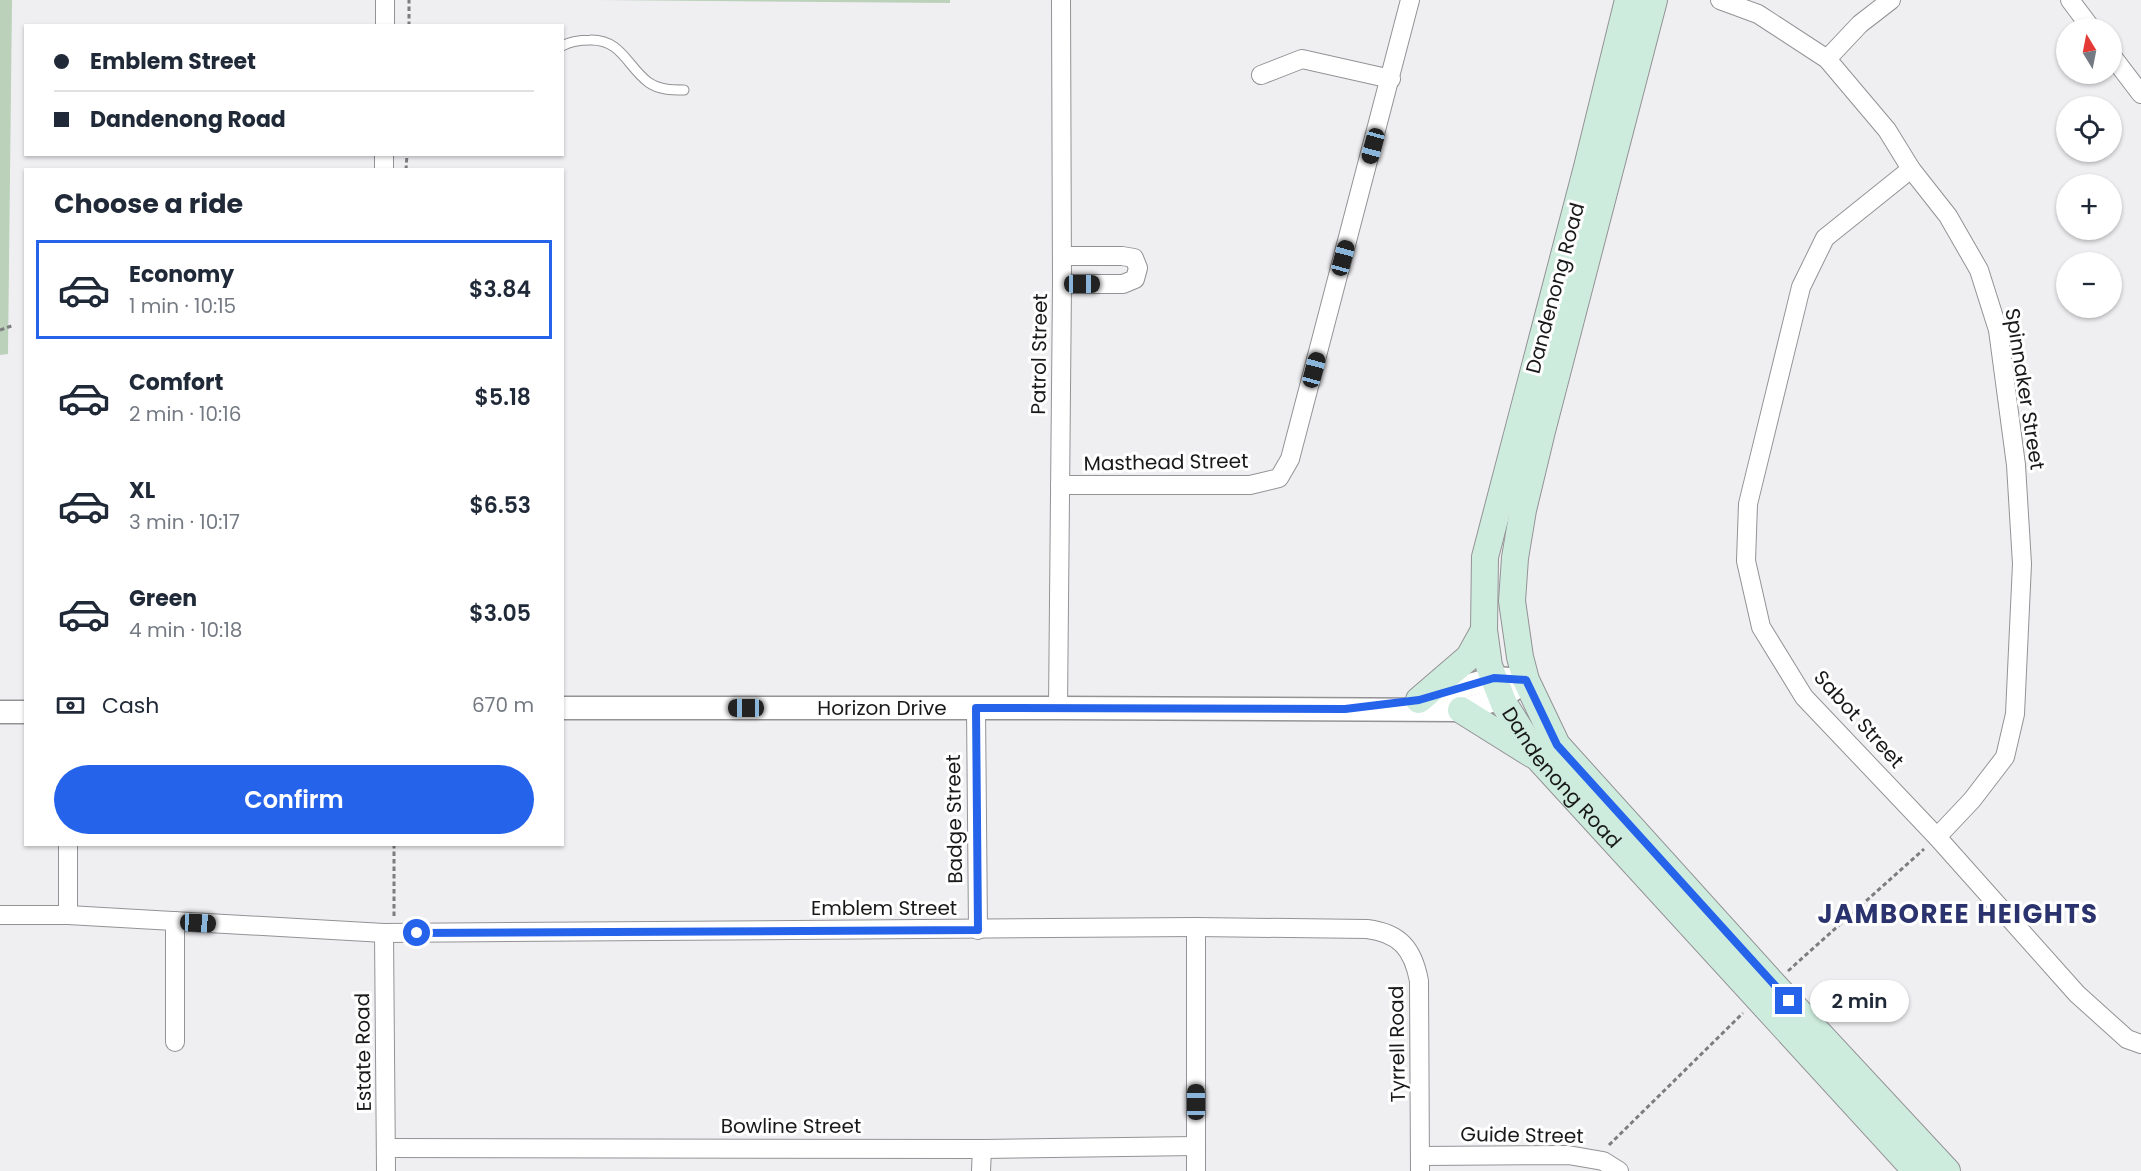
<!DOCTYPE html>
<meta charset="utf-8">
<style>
body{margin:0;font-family:Poppins,sans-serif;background:#f6f6f7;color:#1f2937;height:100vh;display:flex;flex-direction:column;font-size:22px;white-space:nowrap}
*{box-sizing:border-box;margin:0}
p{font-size:20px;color:#747a83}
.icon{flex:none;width:33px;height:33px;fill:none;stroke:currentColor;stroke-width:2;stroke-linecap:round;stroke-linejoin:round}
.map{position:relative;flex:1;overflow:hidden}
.drawer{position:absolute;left:24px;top:168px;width:540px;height:678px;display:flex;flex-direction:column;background:#fff;border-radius:0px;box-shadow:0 2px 4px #0004}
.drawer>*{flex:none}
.top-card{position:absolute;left:24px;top:24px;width:540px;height:132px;border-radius:0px;box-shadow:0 2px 4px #0004;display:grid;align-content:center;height:132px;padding:0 30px;background:#fff}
.needle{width:39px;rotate:350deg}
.buttons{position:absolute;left:2056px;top:18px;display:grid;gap:12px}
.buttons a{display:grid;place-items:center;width:66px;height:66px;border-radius:50%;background:#fff;box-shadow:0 2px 4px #0004;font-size:30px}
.end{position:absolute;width:27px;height:27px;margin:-14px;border:8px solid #2563eb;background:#fff;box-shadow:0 0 0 3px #fff}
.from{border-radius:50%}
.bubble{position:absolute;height:42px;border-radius:21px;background:#fff;box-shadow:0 2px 4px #0004;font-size:20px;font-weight:600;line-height:42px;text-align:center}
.car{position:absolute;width:18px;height:36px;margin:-18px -9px;border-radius:8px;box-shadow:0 0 4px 2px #0007;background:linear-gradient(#222 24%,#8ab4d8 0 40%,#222 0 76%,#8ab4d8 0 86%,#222 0)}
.top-card b{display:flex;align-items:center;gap:21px;height:57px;font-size:22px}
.top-card b+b{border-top:2px solid #e0e1e3}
.top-card i{width:15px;height:15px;background:#1f2937}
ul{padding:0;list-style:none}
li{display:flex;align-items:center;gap:18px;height:99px;margin:0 12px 9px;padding:0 18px;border:3px solid transparent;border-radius:0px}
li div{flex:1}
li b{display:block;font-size:22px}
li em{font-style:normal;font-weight:600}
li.current{border-color:#2563eb}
li>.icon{width:54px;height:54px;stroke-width:1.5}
h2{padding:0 30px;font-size:27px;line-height:72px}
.pay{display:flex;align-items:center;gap:15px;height:66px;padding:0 30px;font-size:22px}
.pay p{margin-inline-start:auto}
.cta{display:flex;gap:12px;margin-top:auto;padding:12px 30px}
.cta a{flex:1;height:69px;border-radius:36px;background:#2563eb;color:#fff;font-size:24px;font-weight:600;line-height:69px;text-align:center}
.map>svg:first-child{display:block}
</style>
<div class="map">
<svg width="2141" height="1171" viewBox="0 0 2141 1171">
<rect width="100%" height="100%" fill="#efeff2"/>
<!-- green -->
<g fill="#bbd1ba">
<path d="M0 0H12L8 354 0 355Z"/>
<path d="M597 0H950V3Z"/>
</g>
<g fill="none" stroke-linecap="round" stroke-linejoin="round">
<!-- service casing -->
<g stroke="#939396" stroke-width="11">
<path id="service" d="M562 46C571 41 580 40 590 40 621 39 627 66 648 82 659 90 672 90 684 90"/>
</g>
<!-- minor casing -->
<g stroke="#939396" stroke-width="20">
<g id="minor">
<path d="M1720 0 1758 14 1827 59 1887 130 1911 169 1948 216 1979 270 1998 330 2016 465 2022 564 2015 714 2005 757 1972 800 1937 837"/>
<path d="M2070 0 2091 28"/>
<path d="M385 26V0"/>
<path d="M2112 56 2141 94"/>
<path d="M1827 59 1860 24 1891 0"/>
<path d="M1261 75 1302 59 1391 79"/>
<path d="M1911 169 1825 238 1801 287 1748 504 1746 561 1761 627 1804 697 1937 837 2077 994 2127 1039 2141 1044"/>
<path d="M384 170V154"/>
<path d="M1062 256H1122L1134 258 1138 268 1135 279 1123 284H1062"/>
<path d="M1060 485H1250L1279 478 1290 459 1410 0"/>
<path d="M976 708 978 930"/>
<path d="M1058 708 1062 284 1061 0"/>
<path d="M68 844V915"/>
<path d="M0 915H68L384 933 1196 927 1367 929C1400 933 1413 949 1419 981L1420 1171"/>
<path d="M1196 927V1171"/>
<path d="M384 933 386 1171"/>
<path d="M175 1042V921"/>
<path d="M387 1148 982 1149 1196 1146"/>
<path d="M1420 1156 1568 1155 1603 1161 1619 1171"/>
<path d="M981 1171 982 1149"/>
</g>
</g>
<!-- tertiary casing -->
<g stroke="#939396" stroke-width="25">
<g id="tertiary">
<path d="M1421 699 1494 678 1510 679"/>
<path id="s1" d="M562 708H1058L1461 710 1502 698 1526 680"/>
<path d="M0 712H26"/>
</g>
</g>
<!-- secondary casing -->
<g stroke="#939396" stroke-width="28">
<g id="secondary">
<path id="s2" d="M1628 0 1587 167 1485 557 1484 630 1489 666 1504 704 1539 759 1916 1171"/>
<path d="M1654 0 1542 431 1523 510 1515 558 1512 601 1520 657 1526 680 1557 745 1773 984 1947 1171"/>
<path d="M1419 700 1469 657 1484 630"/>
<path d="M1461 710 1533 755"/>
</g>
</g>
<!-- path -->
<g stroke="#7d7d7f" stroke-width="3" stroke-dasharray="4.5 3" stroke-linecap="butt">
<path d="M409 26V0"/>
<path d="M406 170 407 154"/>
<path d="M0 330 14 325"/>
<path d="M394 916V844"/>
<path d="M1788 971 1924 849"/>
<path d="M1609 1145 1743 1013"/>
</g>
<!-- service -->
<use href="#service" stroke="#fff" stroke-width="9"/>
<!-- minor -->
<use href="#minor" stroke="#fff" stroke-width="18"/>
<!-- tertiary -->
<use href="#tertiary" stroke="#fff" stroke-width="22"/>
<!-- secondary -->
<use href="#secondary" stroke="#ceecde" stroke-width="26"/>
</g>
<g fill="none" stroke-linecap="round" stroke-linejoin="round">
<!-- route -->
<path stroke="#2563eb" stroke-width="8" d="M417 933 978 930 976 708 1345 709 1419 700 1494 678 1526 680 1557 745 1789 1001"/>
</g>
<g text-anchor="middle" stroke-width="6" stroke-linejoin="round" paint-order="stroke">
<!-- street labels -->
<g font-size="20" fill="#19191a" stroke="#fff">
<text transform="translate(1555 288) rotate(-75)" y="7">Dandenong Road</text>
<text transform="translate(1039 354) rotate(-89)" y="7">Patrol Street</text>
<text transform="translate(2025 389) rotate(81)" y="7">Spinnaker Street</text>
<text transform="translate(1166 462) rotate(-1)" y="7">Masthead Street</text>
<text dy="7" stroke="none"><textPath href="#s1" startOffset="320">Horizon Drive</textPath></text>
<text transform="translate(1859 719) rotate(48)" y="7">Sabot Street</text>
<text dy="7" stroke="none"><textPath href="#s2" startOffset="819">Dandenong Road</textPath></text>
<text transform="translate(954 819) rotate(-91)" y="7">Badge Street</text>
<text x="884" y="915">Emblem Street</text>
<text transform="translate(1397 1044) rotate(-91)" y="7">Tyrrell Road</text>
<text transform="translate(363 1052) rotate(-91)" y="7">Estate Road</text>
<text x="791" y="1133">Bowline Street</text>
<text transform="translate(1522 1135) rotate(1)" y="7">Guide Street</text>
</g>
<!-- district labels -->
<g font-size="26" font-weight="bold" letter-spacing="1.5" fill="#2a336d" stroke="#fff">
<text x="1958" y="923">JAMBOREE HEIGHTS</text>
</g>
</g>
</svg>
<div class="buttons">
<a><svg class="needle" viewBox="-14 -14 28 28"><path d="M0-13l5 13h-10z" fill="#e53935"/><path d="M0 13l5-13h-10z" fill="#747a83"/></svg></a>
<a><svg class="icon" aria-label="locate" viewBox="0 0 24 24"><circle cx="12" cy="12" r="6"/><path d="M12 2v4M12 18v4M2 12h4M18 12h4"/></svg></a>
<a>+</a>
<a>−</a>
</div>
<i class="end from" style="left:417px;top:933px"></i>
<i class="end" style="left:1789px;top:1001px"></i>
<div class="bubble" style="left:1810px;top:980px;width:99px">2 min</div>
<i class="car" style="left:1373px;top:146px;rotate:195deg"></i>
<i class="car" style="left:1343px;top:258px;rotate:15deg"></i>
<i class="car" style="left:1082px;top:284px;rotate:90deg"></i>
<i class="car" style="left:1314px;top:370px;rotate:15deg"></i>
<i class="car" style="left:746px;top:708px;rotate:270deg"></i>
<i class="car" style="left:198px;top:923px;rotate:93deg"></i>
<i class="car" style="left:1196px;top:1102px;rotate:0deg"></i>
<div class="top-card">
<b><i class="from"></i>Emblem Street</b>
<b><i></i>Dandenong Road</b>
</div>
<section class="drawer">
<h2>Choose a ride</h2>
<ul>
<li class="current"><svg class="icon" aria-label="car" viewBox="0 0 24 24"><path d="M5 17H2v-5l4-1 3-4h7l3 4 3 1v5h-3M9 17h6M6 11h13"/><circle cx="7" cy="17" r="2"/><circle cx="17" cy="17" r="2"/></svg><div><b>Economy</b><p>1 min · 10:15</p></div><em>$3.84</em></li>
<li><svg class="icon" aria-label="car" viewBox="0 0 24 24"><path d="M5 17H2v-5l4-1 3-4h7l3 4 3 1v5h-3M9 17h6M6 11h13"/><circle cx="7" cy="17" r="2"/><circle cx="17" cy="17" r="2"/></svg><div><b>Comfort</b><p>2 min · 10:16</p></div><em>$5.18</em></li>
<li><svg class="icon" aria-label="car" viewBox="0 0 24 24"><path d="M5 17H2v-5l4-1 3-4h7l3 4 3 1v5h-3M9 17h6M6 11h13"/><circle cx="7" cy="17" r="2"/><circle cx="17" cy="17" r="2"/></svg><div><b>XL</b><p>3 min · 10:17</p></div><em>$6.53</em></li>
<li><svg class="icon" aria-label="car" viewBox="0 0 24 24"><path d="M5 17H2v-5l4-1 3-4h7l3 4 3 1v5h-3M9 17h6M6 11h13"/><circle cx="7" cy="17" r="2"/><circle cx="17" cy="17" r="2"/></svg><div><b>Green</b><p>4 min · 10:18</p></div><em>$3.05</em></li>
</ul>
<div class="pay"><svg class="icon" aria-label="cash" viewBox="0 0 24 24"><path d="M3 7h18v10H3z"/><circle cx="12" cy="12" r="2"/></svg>Cash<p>670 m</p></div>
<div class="cta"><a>Confirm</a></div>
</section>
</div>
